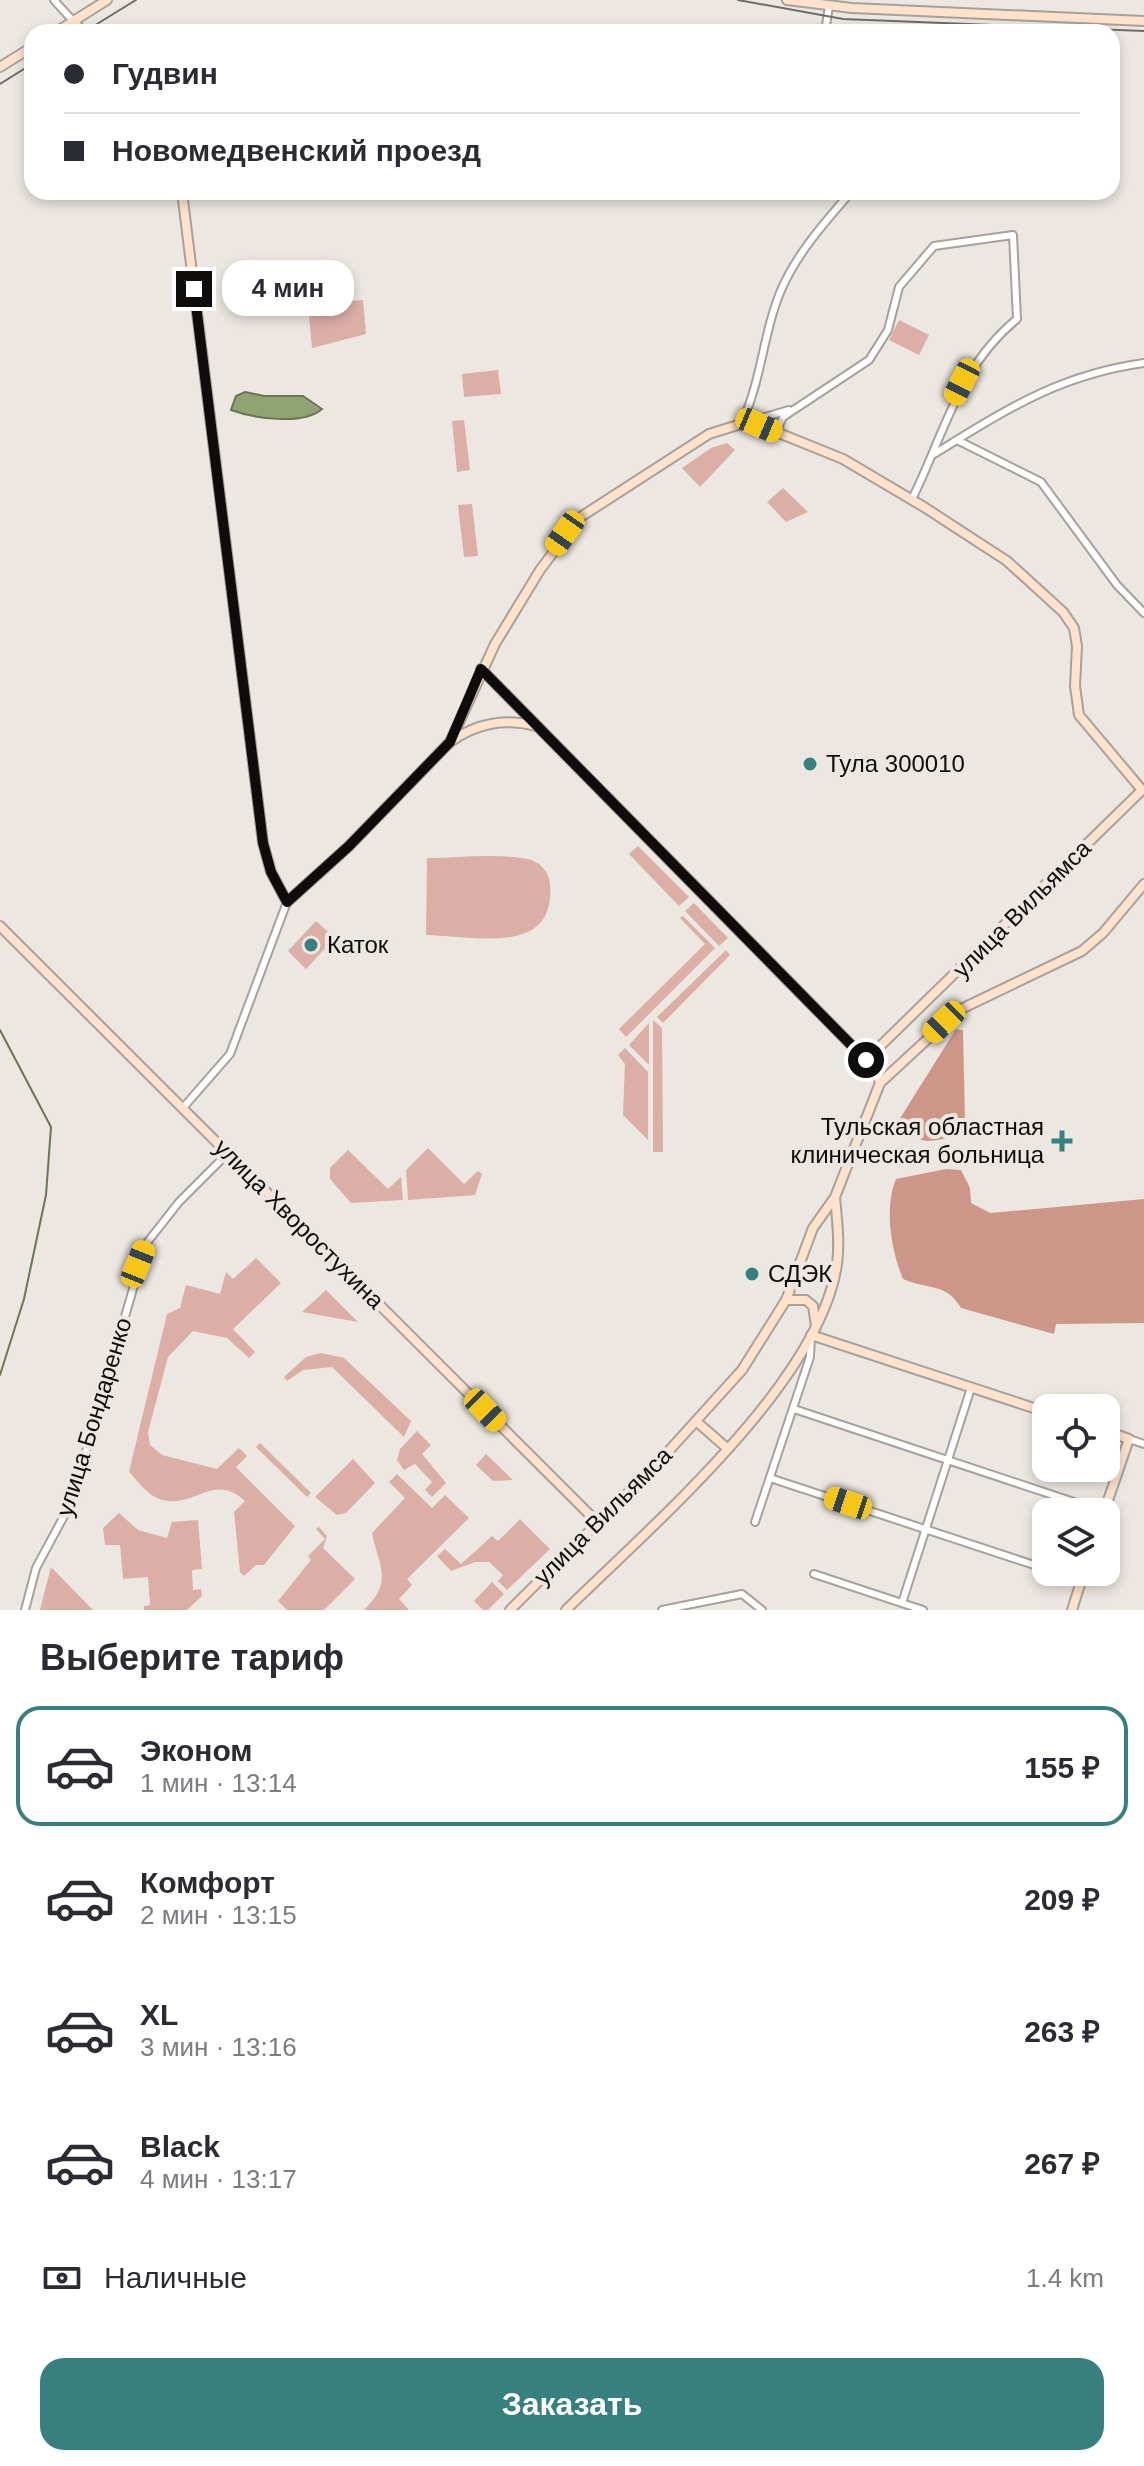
<!DOCTYPE html>
<html lang="ru">
<meta charset="utf-8">
<style>
body{margin:0;font-family:Arial,sans-serif;background:#f7f7f7;color:#2b2b33;height:100vh;display:flex;flex-direction:column;font-size:30px;white-space:nowrap}
*{box-sizing:border-box;margin:0}
p{font-size:26px;color:#7c7c81}
.icon{flex:none;width:44px;height:44px;fill:none;stroke:currentColor;stroke-width:2;stroke-linecap:round;stroke-linejoin:round}
.map{position:relative;height:1610px;overflow:hidden}
.sheet{display:flex;flex-direction:column;background:#fff;flex:1}
.sheet>*{flex:none}
.top-card{position:absolute;left:24px;top:24px;width:1096px;height:176px;border-radius:24px;box-shadow:0 4px 12px #0003;display:grid;align-content:center;height:176px;padding:0 40px;background:#fff}
.tools{position:absolute;left:1032px;top:1394px;display:grid;gap:16px}
.tools a{display:grid;place-items:center;width:88px;height:88px;border-radius:16px;background:#fff;box-shadow:0 4px 12px #0003;font-size:40px}
.end{position:absolute;width:36px;height:36px;margin:-18px;border:10px solid #0f0d0b;background:#fff;box-shadow:0 0 0 4px #fff}
.from{border-radius:50%}
.bubble{position:absolute;height:56px;border-radius:24px;background:#fff;box-shadow:0 4px 12px #0003;font-size:26px;font-weight:600;line-height:56px;text-align:center}
.car{position:absolute;width:24px;height:48px;margin:-24px -12px;border-radius:10px;box-shadow:0 0 6px 2px #0007;background:linear-gradient(#f5c518 24%,#345 0 40%,#f5c518 0 76%,#345 0 86%,#f5c518 0)}
.top-card b{display:flex;align-items:center;gap:28px;height:76px;font-size:30px}
.top-card b+b{border-top:2px solid #e1e1e2}
.top-card i{width:20px;height:20px;background:#2b2b33}
ul{padding:0;list-style:none}
li{display:flex;align-items:center;gap:24px;height:120px;margin:0 16px 12px;padding:0 24px;border:4px solid transparent;border-radius:24px}
li div{flex:1}
li b{display:block;font-size:30px}
li em{font-style:normal;font-weight:600}
li.current{border-color:#37807f}
li>.icon{width:72px;height:72px;stroke-width:1.5}
h2{padding:0 40px;font-size:36px;line-height:96px}
.pay{display:flex;align-items:center;gap:20px;height:88px;padding:0 40px;font-size:30px}
.pay p{margin-inline-start:auto}
.primary-button{display:flex;gap:16px;margin-top:auto;padding:16px 40px}
.primary-button a{flex:1;height:92px;border-radius:24px;background:#37807f;color:#fff;font-size:32px;font-weight:600;line-height:92px;text-align:center}
.map>svg:first-child{display:block}
</style>
<div class="map">
<svg width="1144" height="1610" viewBox="0 0 1144 1610">
<rect width="100%" height="100%" fill="#ece7e0"/>
<!-- green -->
<g fill="#dbafa5">
<path d="M363 300 366 334 312 348 308 305Z"/>
<path d="M899 320 929 335 919 355 889 340Z"/>
<path d="M498 370 501 394 464 397 462 374Z"/>
<path d="M464 420 470 470 457 472 452 421Z"/>
<path d="M727 443 735 450 700 487 682 468 711 448Z"/>
<path d="M783 488 808 512 786 522 767 502Z"/>
<path d="M472 504 478 556 464 557 458 505Z"/>
<path d="M638 846 689 897 679 906 629 854Z"/>
<path d="M427 858C459 858 496 853 527 859 539 861 549 871 550 884 556 957 475 936 426 935Z"/>
<path d="M694 903 728 938 719 946 685 911Z"/>
<path d="M683 916 715 948 626 1037 619 1029 705 944 680 918Z"/>
<path d="M316 921 335 938 306 969 288 951Z"/>
<path d="M726 950 730 955 663 1023 657 1017Z"/>
<path d="M653 1020 662 1028 663 1152H653Z"/>
<path d="M649 1023V1065L629 1045Z"/>
<path d="M625 1048 648 1072V1140L623 1115 625 1064 618 1055Z"/>
<path d="M428 1148 464 1184 478 1171 482 1174 475 1195 408 1200 406 1170Z"/>
<path d="M348 1150 388 1189 401 1177 403 1200 351 1203 330 1179V1168Z"/>
<path d="M256 1258 281 1283 233 1329 255 1352 249 1358 227 1338 193 1331 168 1357 148 1432 150 1445 162 1455 217 1469 239 1448 247 1456 236 1467 295 1526 264 1565H256L244 1576 240 1572 234 1512 245 1501C211 1470 193 1513 157 1498 146 1493 137 1480 129 1472L167 1314 180 1308 186 1285 220 1294 226 1272 233 1279Z"/>
<path d="M326 1290 358 1322 302 1312Z"/>
<path d="M321 1353 344 1358 411 1421 404 1437 332 1367 303 1370 287 1381 284 1377 306 1357Z"/>
<path d="M417 1431 431 1445 422 1454 446 1483 432 1497 425 1490 432 1482 415 1464 404 1470 397 1460 400 1449Z"/>
<path d="M260 1443 311 1493 307 1497 256 1447Z"/>
<path d="M486 1454 513 1480 493 1481 476 1465Z"/>
<path d="M353 1459 375 1483 346 1513 337 1515 315 1497Z"/>
<path d="M397 1474 432 1508 445 1495 469 1518 407 1579 412 1585 399 1599 409 1610H364C393 1581 380 1570 372 1533L405 1498 389 1482Z"/>
<path d="M119 1513 138 1530 167 1538 172 1522 198 1520 202 1569 192 1570 193 1590 201 1589 202 1596 187 1610H144V1606L150 1605 148 1577 123 1579 120 1545H105L103 1528Z"/>
<path d="M520 1519 550 1549 507 1590 498 1581 503 1575 489 1562H475L451 1571 437 1556 445 1549 461 1564 492 1536 498 1541Z"/>
<path d="M319 1527 327 1536 323 1548 355 1579 324 1610H287L278 1601 311 1560 308 1556 325 1539 316 1529Z"/>
<path d="M51 1567 93 1610H94H40Z"/>
<path d="M492 1582 504 1594 488 1610H483L474 1601Z"/>
</g>
<!-- forest -->
<g fill="#ce9689">
<path d="M956 1029 963 1030 965 1121 956 1136C926 1143 918 1146 899 1120Z"/>
<path d="M946 1169 961 1170 970 1188 971 1203 990 1213 1144 1199V1323L1056 1324 1054 1334 961 1308C946 1282 927 1290 903 1279 891 1250 884 1208 896 1179Z"/>
</g>
<!-- water -->
<path fill="#91a373" stroke="#6a7654" stroke-width="2" d="M245 392 264 396H303L322 409C303 426 253 418 231 410L236 396Z"/>
<g fill="none" stroke-linecap="round" stroke-linejoin="round">
<!-- stream -->
<path stroke="#6a7654" stroke-width="2" d="M0 1030 51 1127 46 1195 24 1299 0 1375"/>
<!-- street casing -->
<g stroke="#a6a29b" stroke-width="10">
<g id="street">
<path d="M54 0 73 21"/>
<path d="M825 32 829 6"/>
<path d="M789 410 741 424C762 381 763 331 782 288 798 252 826 221 851 192"/>
<path d="M776 432 783 417 869 360 888 330 899 287 934 246 1013 235 1017 319C958 367 944 435 912 499"/>
<path d="M957 440 1041 482 1117 585 1144 613"/>
<path d="M934 454C1006 410 1058 375 1144 363"/>
<path d="M182 1109 230 1054 287 902"/>
<path d="M794 1409 1104 1512"/>
<path d="M1129 1439 1144 1444"/>
<path d="M770 1478 1046 1569"/>
<path d="M755 1522 810 1357 811 1335"/>
<path d="M1055 1572 1081 1581"/>
<path d="M814 1574 923 1610"/>
<path d="M902 1603 971 1388"/>
<path d="M25 1610 36 1568 71 1503 146 1244 179 1202 227 1154"/>
<path d="M662 1610 742 1594 762 1610"/>
</g>
</g>
<!-- secondary casing -->
<g stroke="#a6a29b" stroke-width="12">
<g id="secondary">
<path d="M787 0 852 8 1144 21"/>
<path d="M73 21 83 32"/>
<path d="M56 32 107 0"/>
<path d="M0 67 32 47"/>
<path d="M182 192 263 843 271 872 287 902 349 846 450 742 495 644 540 570 579 518 709 434 741 424 759 425 843 459 924 507 1007 561 1063 612 1074 628 1077 646 1075 686 1079 715 1142 790 866 1060"/>
<path d="M481 669 866 1060 877 1073 880 1083"/>
<path d="M450 742C477 723 504 718 536 726"/>
<path d="M0 926 597 1522"/>
<path d="M880 1083 959 1010 1082 951 1103 933 1144 884"/>
<path d="M786 1300H806L813 1306 816 1326"/>
<path d="M811 1335 1046 1412"/>
<path d="M697 1422 728 1449"/>
<path d="M1104 1512 1129 1439 1106 1431"/>
<path d="M510 1610 656 1465 742 1370 786 1300 813 1228 835 1197 880 1083"/>
<path d="M566 1610C650 1527 820 1383 837 1264 840 1243 837 1219 835 1197"/>
<path d="M1072 1610 1084 1572"/>
</g>
</g>
<!-- street -->
<use href="#street" stroke="#fff" stroke-width="6"/>
<!-- secondary -->
<use href="#secondary" stroke="#fee2cc" stroke-width="8"/>
<!-- tram -->
<g stroke="#706d69" stroke-width="2">
<path d="M738 0 843 19 1144 31"/>
<path d="M84 32 136 0"/>
<path d="M0 84 32 64"/>
</g>
</g>
<g fill="none" stroke-linecap="round" stroke-linejoin="round">
<!-- route -->
<path stroke="#0f0d0b" stroke-width="10" d="M194 289 263 843 271 872 287 902 349 846 450 742 481 669 866 1060"/>
</g>
<!-- markers -->
<g fill="#37807f" stroke="#ece7e0" stroke-width="3">
<circle cx="810" cy="764" r="8"/>
<circle cx="311" cy="945" r="8"/>
<path d="M1058 1129h8v8h8v8h-8v8h-8v-8h-8v-8h8z"/>
<circle cx="752" cy="1274" r="8"/>
</g>
<g text-anchor="middle" stroke-width="8" stroke-linejoin="round" paint-order="stroke">
<!-- poi labels -->
<g font-size="24" fill="#0f0d0b" stroke="#ece7e0" text-anchor="start">
<text x="826" y="772">Тула 300010</text>
<text x="327" y="953">Каток</text>
<text x="1044" y="1135" text-anchor="end">Тульская областная<tspan x="1044" dy="28">клиническая больница</tspan></text>
<text x="768" y="1282">СДЭК</text>
</g>
<!-- street labels -->
<g font-size="24" fill="#0f0d0b" stroke="#ece7e0">
<text transform="translate(1022 909) rotate(-45)" y="8">улица Вильямса</text>
<text transform="translate(299 1224) rotate(45)" y="8">улица Хворостухина</text>
<text transform="translate(94 1417) rotate(-73)" y="8">улица Бондаренко</text>
<text transform="translate(603 1516) rotate(-45)" y="8">улица Вильямса</text>
</g>
</g>
</svg>
<div class="tools">
<a><svg class="icon" aria-label="locate" viewBox="0 0 24 24"><circle cx="12" cy="12" r="6"/><path d="M12 2v4M12 18v4M2 12h4M18 12h4"/></svg></a>
<a><svg class="icon" aria-label="layers" viewBox="0 0 24 24"><path d="M12 4l9 5-9 5-9-5zM3 14l9 5 9-5"/></svg></a>
</div>
<i class="end from" style="left:866px;top:1060px"></i>
<i class="end" style="left:194px;top:289px"></i>
<div class="bubble" style="left:222px;top:260px;width:132px">4 мин</div>
<i class="car" style="left:962px;top:382px;rotate:207deg"></i>
<i class="car" style="left:759px;top:425px;rotate:113deg"></i>
<i class="car" style="left:565px;top:533px;rotate:215deg"></i>
<i class="car" style="left:944px;top:1022px;rotate:226deg"></i>
<i class="car" style="left:138px;top:1264px;rotate:22deg"></i>
<i class="car" style="left:485px;top:1410px;rotate:136deg"></i>
<i class="car" style="left:848px;top:1503px;rotate:288deg"></i>
<div class="top-card">
<b><i class="from"></i>Гудвин</b>
<b><i></i>Новомедвенский проезд</b>
</div>
</div>
<section class="sheet">
<h2>Выберите тариф</h2>
<ul>
<li class="current"><svg class="icon" aria-label="car" viewBox="0 0 24 24"><path d="M5 17H2v-5l4-1 3-4h7l3 4 3 1v5h-3M9 17h6M6 11h13"/><circle cx="7" cy="17" r="2"/><circle cx="17" cy="17" r="2"/></svg><div><b>Эконом</b><p>1 мин · 13:14</p></div><em>155 ₽</em></li>
<li><svg class="icon" aria-label="car" viewBox="0 0 24 24"><path d="M5 17H2v-5l4-1 3-4h7l3 4 3 1v5h-3M9 17h6M6 11h13"/><circle cx="7" cy="17" r="2"/><circle cx="17" cy="17" r="2"/></svg><div><b>Комфорт</b><p>2 мин · 13:15</p></div><em>209 ₽</em></li>
<li><svg class="icon" aria-label="car" viewBox="0 0 24 24"><path d="M5 17H2v-5l4-1 3-4h7l3 4 3 1v5h-3M9 17h6M6 11h13"/><circle cx="7" cy="17" r="2"/><circle cx="17" cy="17" r="2"/></svg><div><b>XL</b><p>3 мин · 13:16</p></div><em>263 ₽</em></li>
<li><svg class="icon" aria-label="car" viewBox="0 0 24 24"><path d="M5 17H2v-5l4-1 3-4h7l3 4 3 1v5h-3M9 17h6M6 11h13"/><circle cx="7" cy="17" r="2"/><circle cx="17" cy="17" r="2"/></svg><div><b>Black</b><p>4 мин · 13:17</p></div><em>267 ₽</em></li>
</ul>
<div class="pay"><svg class="icon" aria-label="cash" viewBox="0 0 24 24"><path d="M3 7h18v10H3z"/><circle cx="12" cy="12" r="2"/></svg>Наличные<p>1.4 km</p></div>
<div class="primary-button"><a>Заказать</a></div>
</section>
